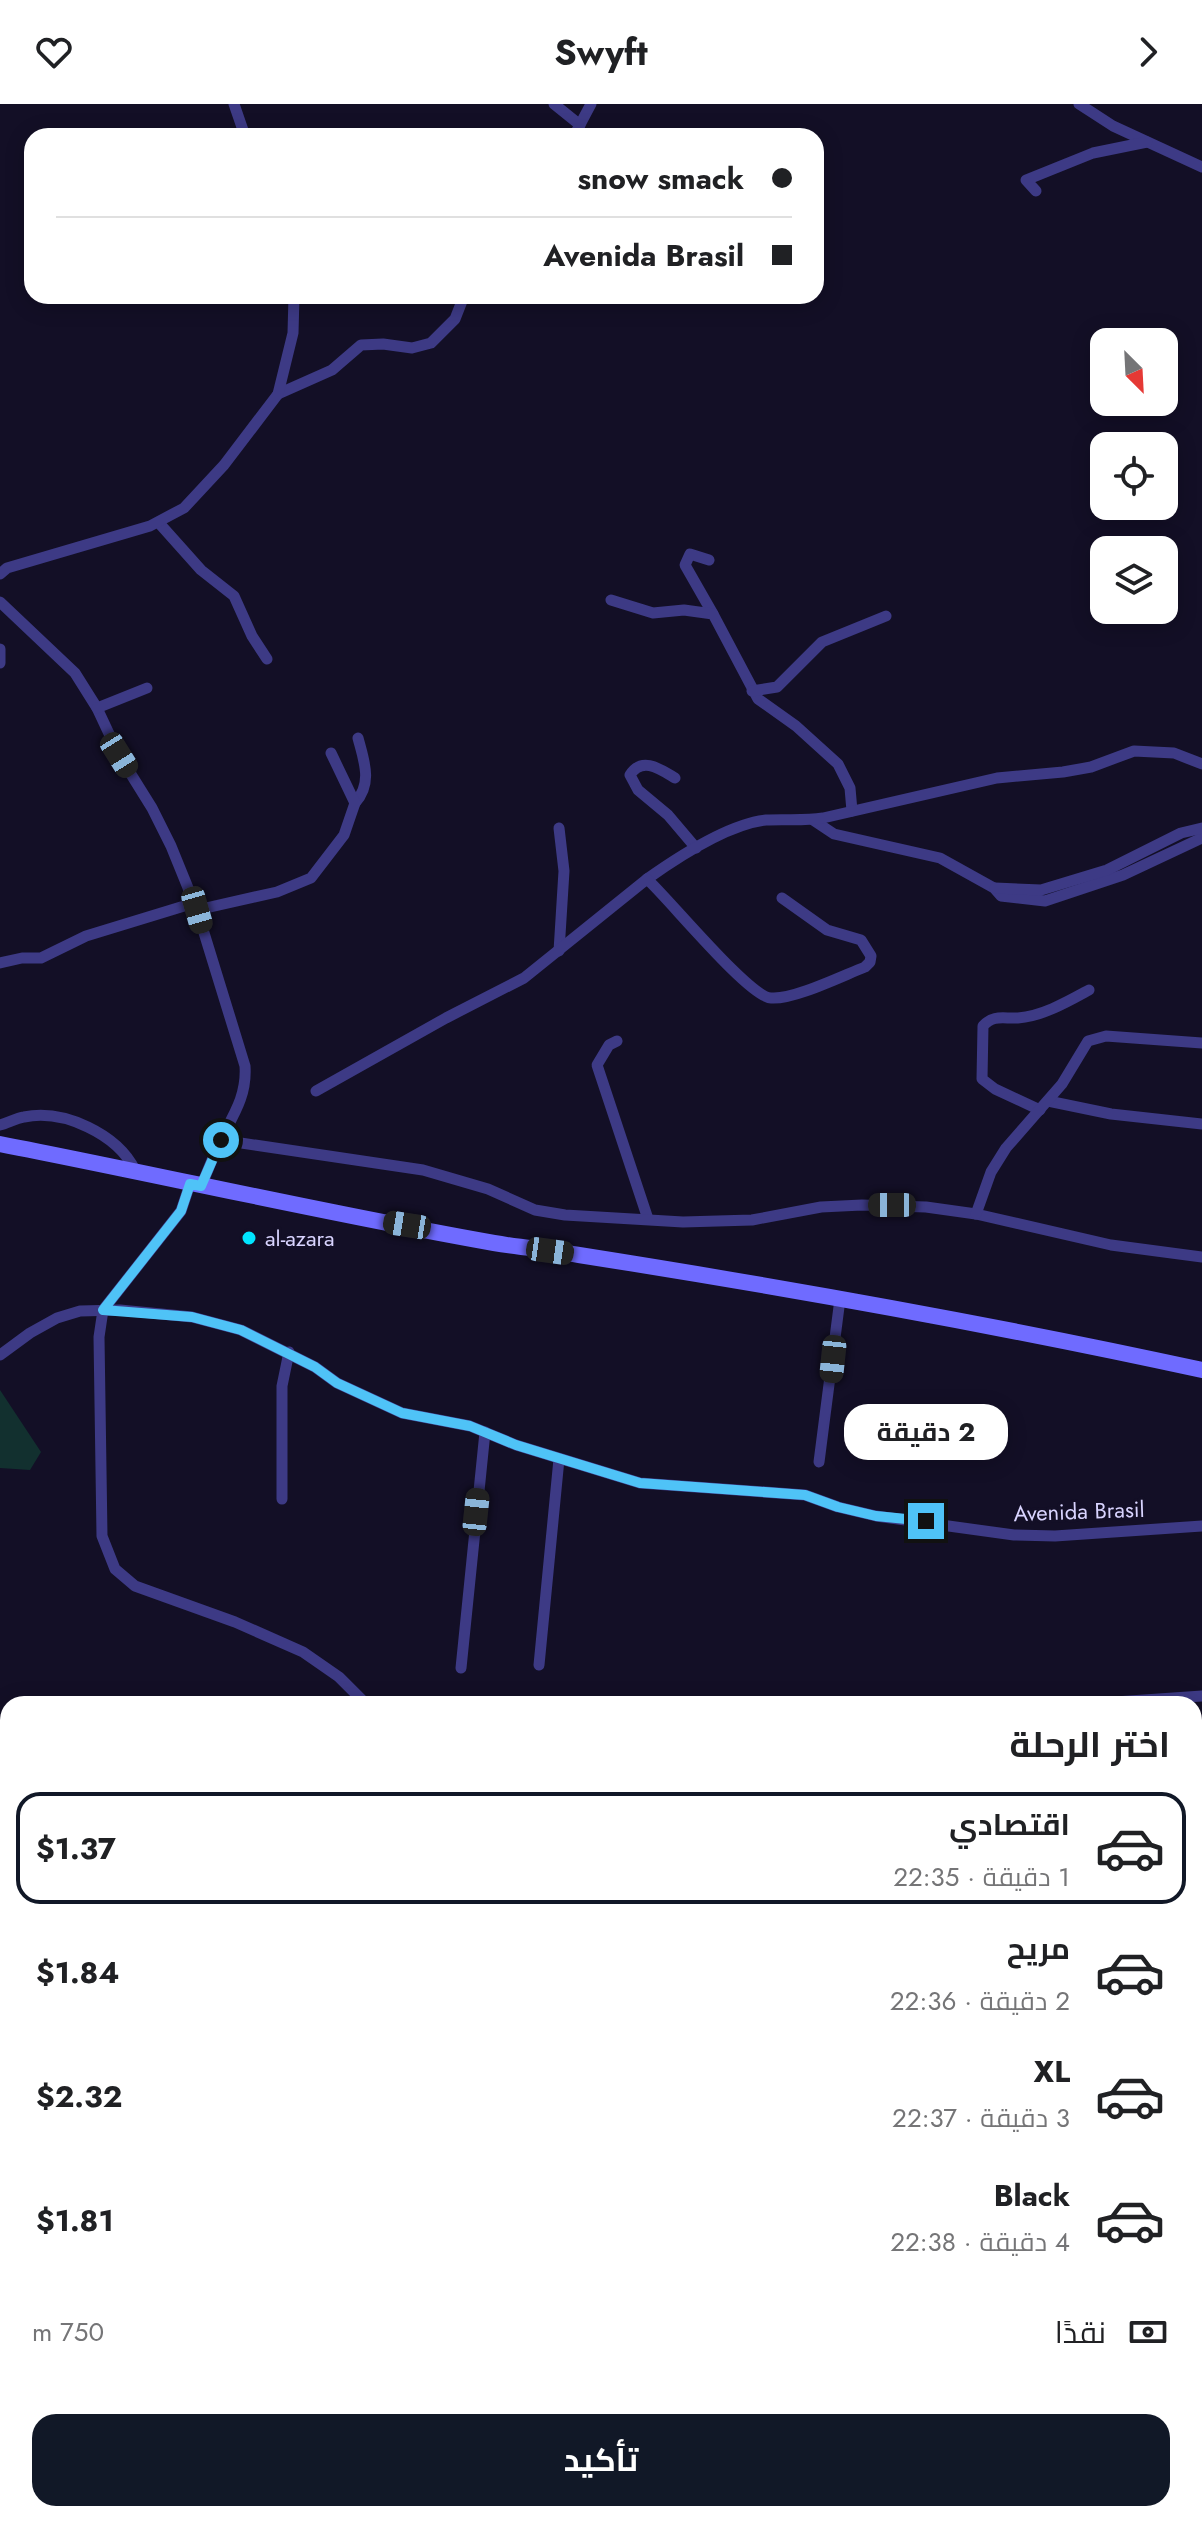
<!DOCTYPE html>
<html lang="ar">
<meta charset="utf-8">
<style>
body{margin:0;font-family:Jost,Cairo,sans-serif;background:#f2f2f2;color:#202124;direction:rtl;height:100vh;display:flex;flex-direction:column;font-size:30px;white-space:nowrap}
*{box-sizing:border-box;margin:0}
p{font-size:26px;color:#757577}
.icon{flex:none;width:44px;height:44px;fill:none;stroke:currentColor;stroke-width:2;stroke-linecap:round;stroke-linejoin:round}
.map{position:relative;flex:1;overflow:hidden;direction:ltr}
.sheet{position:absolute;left:0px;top:1592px;width:1202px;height:826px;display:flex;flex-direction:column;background:#fff;border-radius:24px 24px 0 0;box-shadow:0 4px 20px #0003;direction:rtl}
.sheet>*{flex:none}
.guide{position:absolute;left:24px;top:24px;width:800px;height:176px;border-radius:24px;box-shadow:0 4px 20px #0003;direction:rtl;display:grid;align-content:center;height:176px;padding:0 32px;background:#fff}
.needle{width:52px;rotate:156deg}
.controls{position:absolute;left:1090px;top:224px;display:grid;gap:16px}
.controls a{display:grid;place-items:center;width:88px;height:88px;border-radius:16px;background:#fff;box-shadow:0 4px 20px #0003;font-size:40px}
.end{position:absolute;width:36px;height:36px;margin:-18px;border:10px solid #4fc3f7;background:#111;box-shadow:0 0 0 4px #111}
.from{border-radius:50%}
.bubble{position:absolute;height:56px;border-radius:24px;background:#fff;box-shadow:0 4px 20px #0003;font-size:26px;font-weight:700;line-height:56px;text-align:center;direction:rtl}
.car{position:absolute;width:24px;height:48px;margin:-24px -12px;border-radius:10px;box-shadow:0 0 6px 2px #0007;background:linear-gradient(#222 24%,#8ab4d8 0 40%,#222 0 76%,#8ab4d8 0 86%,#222 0)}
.guide b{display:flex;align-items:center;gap:28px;height:76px;font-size:30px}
.guide b+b{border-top:2px solid #e0e0e0}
.guide i{width:20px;height:20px;background:#202124}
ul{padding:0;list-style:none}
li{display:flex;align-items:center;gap:24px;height:112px;margin:0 16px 12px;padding:0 16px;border:4px solid transparent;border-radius:24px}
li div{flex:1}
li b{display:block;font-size:30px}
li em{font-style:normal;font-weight:700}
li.selected{border-color:#111827}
li>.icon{width:72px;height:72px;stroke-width:1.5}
h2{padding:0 32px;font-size:36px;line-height:96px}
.pay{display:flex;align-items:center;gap:20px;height:88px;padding:0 32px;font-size:30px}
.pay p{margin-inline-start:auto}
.primary-button{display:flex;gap:16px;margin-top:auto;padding:16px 32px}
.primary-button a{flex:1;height:92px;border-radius:24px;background:#111827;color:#fff;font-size:32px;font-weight:700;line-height:92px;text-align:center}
header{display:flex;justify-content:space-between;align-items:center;height:104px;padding:0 32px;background:#fff;font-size:36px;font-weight:700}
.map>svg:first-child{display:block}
</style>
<header><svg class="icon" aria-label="forward" viewBox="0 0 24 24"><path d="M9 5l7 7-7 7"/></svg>Swyft<svg class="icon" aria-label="heart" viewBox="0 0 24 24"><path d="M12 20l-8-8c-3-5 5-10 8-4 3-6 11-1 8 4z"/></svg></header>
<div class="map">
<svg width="1202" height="2417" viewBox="0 0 1202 2417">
<rect width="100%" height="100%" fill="#130f26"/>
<!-- green -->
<path fill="#12302f" d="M0 1286 41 1348 30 1366 0 1364Z"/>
<!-- water -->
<path fill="#0c2248" d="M8 1679V1839L0 1838V1684Z"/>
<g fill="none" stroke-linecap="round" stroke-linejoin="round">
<!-- minor -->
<g stroke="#3d3a85" stroke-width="11">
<path d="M234 0 245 32"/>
<path d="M554 0 580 21"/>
<path d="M1079 0 1113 22 1202 63"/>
<path d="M574 32 591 0"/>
<path d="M1036 87 1026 76 1093 49 1147 38"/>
<path d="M278 290 332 266 361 241 383 240 412 244 431 239 455 215 464 192"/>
<path d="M159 419 201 466 234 492 252 532 267 555"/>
<path d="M709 456 690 450 685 461 713 510"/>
<path d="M0 470 7 464 150 422 184 404 224 361 278 290 293 229 294 192"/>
<path d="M611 496 653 509 684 506 713 510 758 595 796 622 838 660 850 684 852 707"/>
<path d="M0 498 75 569 97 604 119 651 152 704 171 742 197 806 245 962C247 991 234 1010 221 1035 214 1050 208 1067 201 1082"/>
<path d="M0 545V559"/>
<path d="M752 587 777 583 822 538 886 512"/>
<path d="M97 604 147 584"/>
<path d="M675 674C660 665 642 652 630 671L638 686 668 711 696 744"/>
<path d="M355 699C373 679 364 657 358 634"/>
<path d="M813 716 834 730 940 754 994 784 1001 792 1045 797 1123 771 1202 734"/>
<path d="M647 775C678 753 728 720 766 716 785 715 804 717 823 714L997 674 1063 668 1091 663 1134 647 1174 649 1202 660"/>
<path d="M995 784 1041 786 1107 766 1181 729 1202 724"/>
<path d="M197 806 277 788 311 774 344 731 355 699 331 649"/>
<path d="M559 847 564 767 559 724"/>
<path d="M0 859 22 854H41L86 832 194 799"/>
<path d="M617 937 609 941 597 961 648 1115"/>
<path d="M316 987 446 914 524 874 647 775C669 795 749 893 771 894 793 896 842 872 865 863L870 858 871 852 861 836 827 826 782 794"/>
<path d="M1048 997 1111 1010 1202 1020"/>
<path d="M1040 1006 995 985 982 975 983 922C994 910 1004 915 1018 914 1043 912 1067 898 1089 886"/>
<path d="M0 1021C8 1019 16 1014 24 1013 64 1005 117 1030 135 1066"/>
<path d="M221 1036 423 1066 488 1085 535 1106 565 1111 683 1118 752 1116 821 1103 862 1101 926 1103 976 1110 1111 1141 1202 1153"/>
<path d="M190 1080 181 1107 103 1206 99 1233 102 1432 115 1465 135 1482 235 1518 303 1548 339 1573 366 1600"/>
<path d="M976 1110 991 1068 1006 1044 1062 980 1088 937 1106 932 1202 939"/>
<path d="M0 1251 30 1229 57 1214 80 1207 120 1206 192 1213 241 1226 315 1263 337 1279 402 1309 470 1322 516 1341 640 1379 805 1391 838 1403 876 1412 1014 1431 1055 1432 1202 1422"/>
<path d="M819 1358 840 1195"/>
<path d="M282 1395V1282L289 1248"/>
<path d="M539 1561 559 1355"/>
<path d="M461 1564 485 1328"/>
<path d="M1086 1600 1202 1592"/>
<path d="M1194 1823 1202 1826"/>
<path d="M0 1855 8 1851"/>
<path d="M0 1867 8 1864"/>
<path d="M0 2257 8 2258"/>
<path d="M1194 2285 1202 2288"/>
<path d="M449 2410 452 2417"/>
<path d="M473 2417 488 2410"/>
</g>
<!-- secondary -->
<path stroke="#6f6bff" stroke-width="16" d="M0 1040C165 1072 329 1110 494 1139 523 1144 551 1146 579 1151 788 1184 996 1221 1202 1266"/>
</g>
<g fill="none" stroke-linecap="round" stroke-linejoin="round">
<!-- route -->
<path stroke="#4fc3f7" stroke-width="10" d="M221 1036 201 1082 190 1080 181 1107 103 1206 192 1213 241 1226 315 1263 337 1279 402 1309 470 1322 516 1341 640 1379 805 1391 838 1403 876 1412 926 1417"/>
</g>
<!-- markers -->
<circle fill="#00e5ff" stroke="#130f26" stroke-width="3" cx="249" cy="1134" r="8"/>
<g text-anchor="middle" stroke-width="6" stroke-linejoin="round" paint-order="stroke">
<!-- poi labels -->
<g font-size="22" fill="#d9d4ff" stroke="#130f26" text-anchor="start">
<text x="265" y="1142">al-azara</text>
</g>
<!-- street labels -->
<g font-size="22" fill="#d9d4ff" stroke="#130f26">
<text transform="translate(1079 1407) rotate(-2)" y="8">Avenida Brasil</text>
</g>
</g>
</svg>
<div class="controls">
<a><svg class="needle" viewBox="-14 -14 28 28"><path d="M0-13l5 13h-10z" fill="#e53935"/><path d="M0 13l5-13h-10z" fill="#757577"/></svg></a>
<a><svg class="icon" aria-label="locate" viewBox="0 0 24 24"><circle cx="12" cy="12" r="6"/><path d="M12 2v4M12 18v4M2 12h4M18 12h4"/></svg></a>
<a><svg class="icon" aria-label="layers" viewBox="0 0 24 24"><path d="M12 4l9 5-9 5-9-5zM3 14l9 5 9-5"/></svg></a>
</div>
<i class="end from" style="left:221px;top:1036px"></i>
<i class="end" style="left:926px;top:1417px"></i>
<div class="bubble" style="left:844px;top:1300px;width:164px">2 دقيقة</div>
<i class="car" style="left:119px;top:651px;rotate:148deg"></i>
<i class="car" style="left:197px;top:806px;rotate:164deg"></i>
<i class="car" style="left:892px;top:1101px;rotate:270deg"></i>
<i class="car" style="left:407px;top:1121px;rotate:279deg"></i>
<i class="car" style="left:550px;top:1147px;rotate:98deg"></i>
<i class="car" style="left:833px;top:1255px;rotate:186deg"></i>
<i class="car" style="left:476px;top:1408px;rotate:6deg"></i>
<div class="guide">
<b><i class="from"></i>snow smack</b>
<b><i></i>Avenida Brasil</b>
</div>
<section class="sheet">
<h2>اختر الرحلة</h2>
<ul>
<li class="selected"><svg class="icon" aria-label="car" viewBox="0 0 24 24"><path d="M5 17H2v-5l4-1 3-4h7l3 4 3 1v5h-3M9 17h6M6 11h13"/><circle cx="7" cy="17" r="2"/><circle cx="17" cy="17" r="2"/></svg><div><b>اقتصادي</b><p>1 دقيقة · 22:35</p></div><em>$1.37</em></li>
<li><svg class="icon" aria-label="car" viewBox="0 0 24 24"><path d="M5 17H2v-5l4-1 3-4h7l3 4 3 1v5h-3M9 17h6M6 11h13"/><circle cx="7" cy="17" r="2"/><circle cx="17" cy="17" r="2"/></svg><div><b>مريح</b><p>2 دقيقة · 22:36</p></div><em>$1.84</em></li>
<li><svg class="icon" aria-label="car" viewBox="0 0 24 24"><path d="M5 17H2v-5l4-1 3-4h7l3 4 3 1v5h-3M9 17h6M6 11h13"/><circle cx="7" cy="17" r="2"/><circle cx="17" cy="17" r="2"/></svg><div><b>XL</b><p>3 دقيقة · 22:37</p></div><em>$2.32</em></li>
<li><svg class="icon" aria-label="car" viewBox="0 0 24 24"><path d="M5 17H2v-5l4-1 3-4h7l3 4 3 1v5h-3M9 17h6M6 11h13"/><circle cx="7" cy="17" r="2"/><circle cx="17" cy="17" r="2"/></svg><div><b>Black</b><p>4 دقيقة · 22:38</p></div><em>$1.81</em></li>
</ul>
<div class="pay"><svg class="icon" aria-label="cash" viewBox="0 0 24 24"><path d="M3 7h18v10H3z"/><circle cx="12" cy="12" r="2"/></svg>نقدًا<p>750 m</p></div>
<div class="primary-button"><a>تأكيد</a></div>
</section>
</div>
